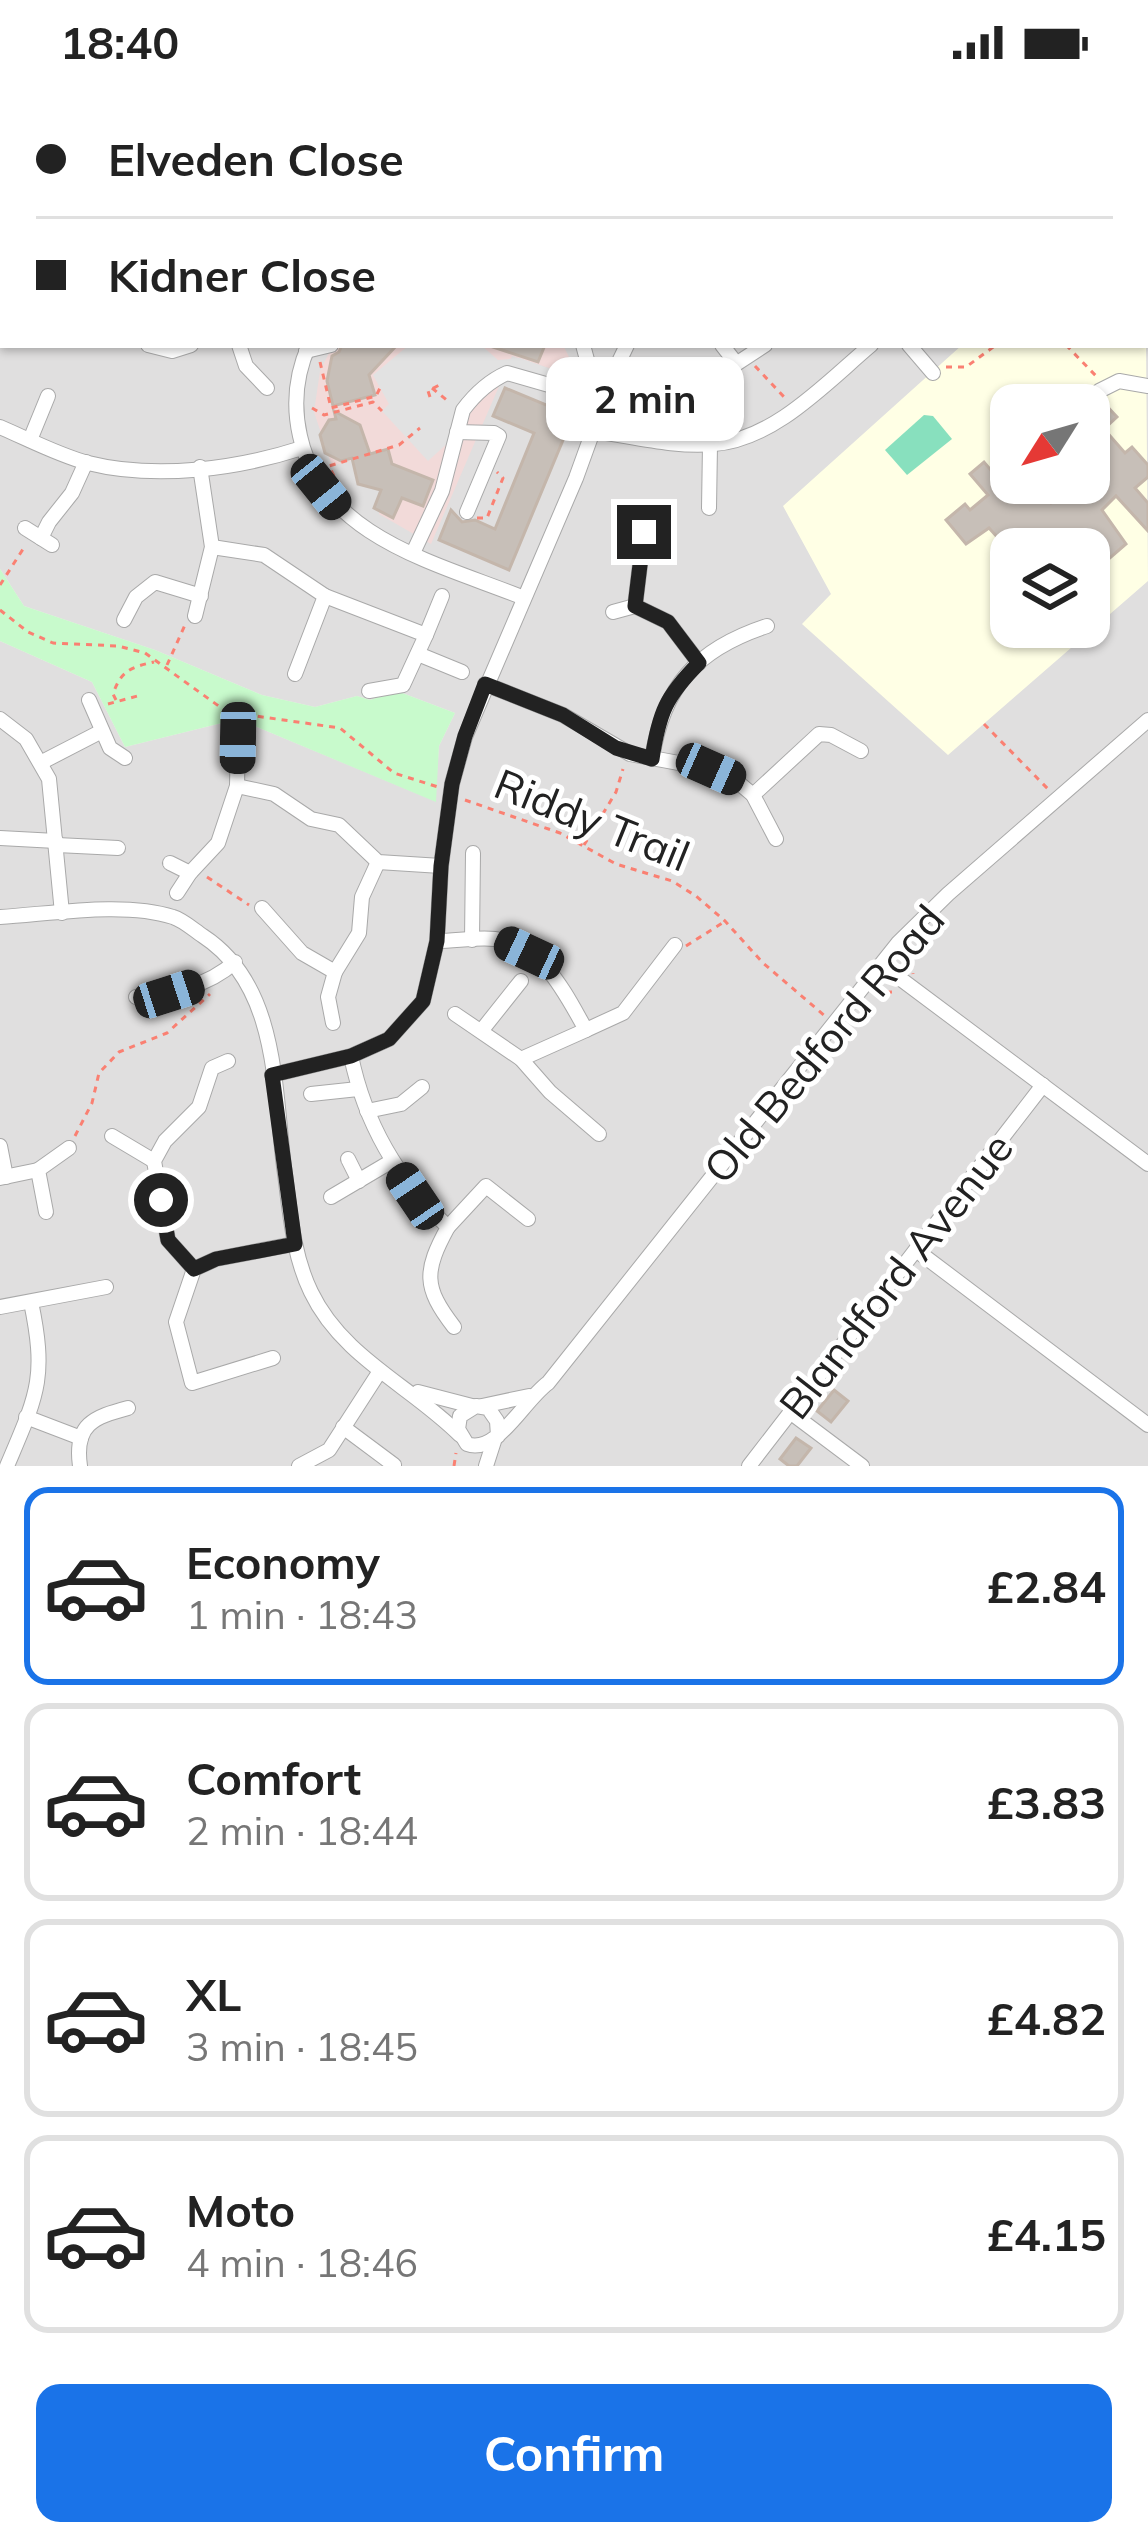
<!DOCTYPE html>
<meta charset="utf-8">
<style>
body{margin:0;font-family:Mulish,sans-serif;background:#f2f2f2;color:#222;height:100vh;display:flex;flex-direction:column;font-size:45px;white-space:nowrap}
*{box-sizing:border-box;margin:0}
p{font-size:39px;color:#767676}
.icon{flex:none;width:66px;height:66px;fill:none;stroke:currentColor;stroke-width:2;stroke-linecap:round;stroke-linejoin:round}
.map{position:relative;height:1382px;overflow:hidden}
.panel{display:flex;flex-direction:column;background:#fff;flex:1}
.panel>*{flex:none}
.hud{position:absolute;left:0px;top:0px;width:1149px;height:264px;box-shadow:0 3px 9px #0004;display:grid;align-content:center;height:264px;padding:0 36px;background:#fff}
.needle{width:78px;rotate:233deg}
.buttons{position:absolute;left:990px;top:300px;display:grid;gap:24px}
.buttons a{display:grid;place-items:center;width:120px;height:120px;border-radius:24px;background:#fff;box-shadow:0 3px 9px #0004;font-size:60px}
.end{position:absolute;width:54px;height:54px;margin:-27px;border:15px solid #222;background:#fff;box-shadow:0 0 0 6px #fff}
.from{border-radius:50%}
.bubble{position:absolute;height:84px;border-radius:24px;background:#fff;box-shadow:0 3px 9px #0004;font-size:39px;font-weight:700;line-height:84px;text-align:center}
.car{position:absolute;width:36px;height:72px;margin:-36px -18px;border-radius:15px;box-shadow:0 0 9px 3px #0007;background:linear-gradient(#222 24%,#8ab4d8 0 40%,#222 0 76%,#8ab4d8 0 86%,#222 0)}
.hud b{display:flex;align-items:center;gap:42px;height:114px;font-size:45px}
.hud b+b{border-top:3px solid #e0e0e0}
.hud i{width:30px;height:30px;background:#222}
ul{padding:21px 0 0;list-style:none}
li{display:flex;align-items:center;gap:36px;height:198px;margin:0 24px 18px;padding:0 12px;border:6px solid #e0e0e0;border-radius:24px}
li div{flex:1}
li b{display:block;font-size:45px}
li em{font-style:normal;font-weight:700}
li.on{border-color:#1a73e8}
li>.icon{width:108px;height:108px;stroke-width:1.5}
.button{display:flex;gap:24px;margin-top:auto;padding:24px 36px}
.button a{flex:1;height:138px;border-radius:24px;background:#1a73e8;color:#fff;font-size:48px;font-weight:700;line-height:138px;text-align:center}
.status{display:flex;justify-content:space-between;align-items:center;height:84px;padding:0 60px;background:#fff;direction:ltr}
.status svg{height:33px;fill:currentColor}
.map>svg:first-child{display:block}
</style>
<div class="status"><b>18:40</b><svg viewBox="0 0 49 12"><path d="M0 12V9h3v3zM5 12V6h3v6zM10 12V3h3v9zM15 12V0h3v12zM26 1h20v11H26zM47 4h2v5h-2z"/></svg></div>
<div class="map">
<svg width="1148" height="1382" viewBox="0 0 1148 1382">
<rect width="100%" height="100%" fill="#f2efe9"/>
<!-- residential -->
<path fill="#e0dfdf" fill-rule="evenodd" d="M231 0H1148V1382H0V557L92 598 125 663 238 635 435 717 439 662 455 629 397 607 370 616 357 612 315 623 262 611 155 566 24 522 0 485V114L3 111V261H1146V3H229ZM1011 321H1089V399H1011ZM1011 465H1089V543H1011Z"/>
<!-- commercial -->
<path fill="#f2dad9" d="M333 261H563L572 279 565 287H558L512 272 431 460 379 430 381 406 358 400 352 376 332 382 314 328 320 287Z"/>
<!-- education -->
<path fill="#ffffe5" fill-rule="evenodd" d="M1146 259 1148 497 948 671 802 540 831 510 783 422 962 261ZM1011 321H1089V399H1011ZM1011 465H1089V543H1011Z"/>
<!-- park -->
<g fill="#c8facc">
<path d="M0 0H231L3 3 0 114Z"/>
<path d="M0 485 24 522 155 566 262 611 315 623 357 612 370 616 397 607 455 629 439 662 436 718 238 635 125 663 92 598 0 557Z"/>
</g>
<!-- pitch -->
<path fill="#88e0be" d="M924 331 933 332 952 355 907 391 885 366Z"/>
<!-- parking -->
<path fill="#e2e2e2" d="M409 261H481L498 276 520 274 555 287 554 293 513 283 495 288 450 357 428 377 382 327 389 320 373 291Z"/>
<!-- building -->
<g fill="#c7bfb8" stroke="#c4b6ab" stroke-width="3">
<path d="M342 261H397L369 291 375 311 333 322 327 297 332 272 339 268Z"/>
<path d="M487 261H545L538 278Z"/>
<path d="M505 304 573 332 509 486 439 456 451 426 462 438 475 436 495 445 534 349 493 332Z"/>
<path d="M1103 318 1117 333 1104 345 1125 369 1132 363 1148 381V393L1135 404 1148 419V447L1116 412 1102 426 1126 460 1089 492V465H1008L989 444 966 460 946 436 965 420 970 426 988 411 970 390 984 378 1000 397 1011 388V399H1033L1051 419 1074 404 1070 399H1089V330Z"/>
<path d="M334 327 360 341 370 370 388 365 392 380 433 396 423 422 402 414 393 434 374 424 381 406 358 400 352 374 341 377 325 369 320 351 329 336 336 335Z"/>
<path d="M834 1306 848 1317 831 1338 817 1327Z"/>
<path d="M796 1354 811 1364 797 1382H789L780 1375Z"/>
</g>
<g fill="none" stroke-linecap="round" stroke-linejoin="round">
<!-- minor casing -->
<g stroke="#a9a9a9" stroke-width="16">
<g id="minor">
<path d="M394 0 396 3"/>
<path d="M511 0 512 3"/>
<path d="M596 0 599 3"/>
<path d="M743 0V3"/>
<path d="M1061 0 1064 3"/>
<path d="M340 2 345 0"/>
<path d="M438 3 445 0"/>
<path d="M872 3 875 0"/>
<path d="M1146 104 1148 106"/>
<path d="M148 261 172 267 191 261"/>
<path d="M239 261 246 282 267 304"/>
<path d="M309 261C296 290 293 321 300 352 322 454 440 480 524 514"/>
<path d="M722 261 736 279"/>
<path d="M909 261 933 289"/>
<path d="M306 267 331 261"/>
<path d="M616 284 627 261"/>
<path d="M710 297 765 261"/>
<path d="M1099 307 1119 297 1148 302"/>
<path d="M0 343C28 355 58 371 88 379 156 396 237 385 302 364"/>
<path d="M593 347C631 352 676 364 714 360 774 356 827 298 871 261"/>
<path d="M457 348 494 349 499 352 467 428"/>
<path d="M30 356 48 312"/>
<path d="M709 424 710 361"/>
<path d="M25 444 52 461"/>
<path d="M644 448 635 522 668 538 699 579"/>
<path d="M41 454 49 438 72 409 86 378"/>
<path d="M212 463 264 471 325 512 295 590"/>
<path d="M413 469 442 407 463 326C475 310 489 297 507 289L549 301 592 294"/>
<path d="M325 512 426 551 403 601 369 607"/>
<path d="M613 528 635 522"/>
<path d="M195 532 212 463 200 383"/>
<path d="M124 536 136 513 155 498 201 512"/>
<path d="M426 551 442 512"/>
<path d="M418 570 462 588"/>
<path d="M485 600 563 631 630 670 711 685 734 695 753 711 776 755"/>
<path d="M89 616 110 664 125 674"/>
<path d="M0 635 26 655 49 695 62 829"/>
<path d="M652 675C663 602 697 565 767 542"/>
<path d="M42 678 102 647"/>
<path d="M237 702 238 654"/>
<path d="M753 711 819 650 831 651 861 667"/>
<path d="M0 754 56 757"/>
<path d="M57 761 118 764"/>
<path d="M170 779 190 789"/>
<path d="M177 809 190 789 218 759 237 702 274 710 311 735 339 741 378 778 441 782"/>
<path d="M262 824 302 869 335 888 359 849 362 813 378 778"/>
<path d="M0 833C51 830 124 817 173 833 183 836 194 846 203 852 278 901 274 1003 284 1083 290 1125 292 1169 311 1208 342 1273 411 1302 460 1351"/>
<path d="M472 856 473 769"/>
<path d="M437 857C456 857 476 853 495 855 543 861 565 909 586 946L623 929 675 861"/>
<path d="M882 881 1148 1080"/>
<path d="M136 913C172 909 207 903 235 878"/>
<path d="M455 930 521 975 586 946"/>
<path d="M333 939 328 913 335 888"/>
<path d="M482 946 521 897"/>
<path d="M351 972C365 1040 398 1096 448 1143 424 1187 423 1203 454 1243"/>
<path d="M521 975 550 1008 599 1050"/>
<path d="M272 991 351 972 389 955 423 917 437 857 441 782 452 700 465 653 576 394 593 347 592 294 583 261"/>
<path d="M311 1010 358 1005"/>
<path d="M367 1027 401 1020 422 1003"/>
<path d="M112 1052 154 1077"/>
<path d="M0 1062 6 1093"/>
<path d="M348 1075 359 1097"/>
<path d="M0 1094 38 1086"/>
<path d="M331 1113 392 1077"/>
<path d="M46 1128 38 1086 69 1064"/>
<path d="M448 1143 486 1102 528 1135"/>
<path d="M916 1166 1148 1341"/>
<path d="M194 1185 168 1156 154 1077 165 1057 199 1023 212 984 228 977"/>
<path d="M0 1223 106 1203"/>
<path d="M273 1274 192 1299 176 1238 194 1185 216 1175 294 1160"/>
<path d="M418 1308 472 1322"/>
<path d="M482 1322 529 1312"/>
<path d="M790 1328 862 1382"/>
<path d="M26 1333 81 1354"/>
<path d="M343 1343 394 1381"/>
<path d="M498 1352 497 1337 488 1324 476 1322 460 1332 458 1345 467 1360C497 1371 523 1317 548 1299L898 859 948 810 1148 636"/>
<path d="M7 1382C37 1311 47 1295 31 1218"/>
<path d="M80 1382C74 1340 94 1333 128 1324"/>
<path d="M299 1382 329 1366 380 1287"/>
<path d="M486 1382 494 1357"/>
<path d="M749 1382 1043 1001"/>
</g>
</g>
<!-- path -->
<g stroke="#fa8072" stroke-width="3" stroke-dasharray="6 6" stroke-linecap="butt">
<path d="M75 3 88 0"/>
<path d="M135 3V0"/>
<path d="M155 3 157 0"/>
<path d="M0 26 3 25"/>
<path d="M0 81 3 78"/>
<path d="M0 131 3 132"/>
<path d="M0 219H3"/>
<path d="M1066 261 1097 293"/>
<path d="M320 278 331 324 376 312 380 304"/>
<path d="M755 282 785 314"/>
<path d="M946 283H966L996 261"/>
<path d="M432 304 449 318"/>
<path d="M430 313 428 307 443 299"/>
<path d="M312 324 324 331 373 318 382 327"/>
<path d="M334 392 329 382 399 361 420 344"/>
<path d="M477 434H487L503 394 497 388"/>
<path d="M0 501 25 462"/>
<path d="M0 526 28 548 53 559 118 562 145 569 227 628 340 644 394 689 438 703"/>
<path d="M167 581 185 541"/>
<path d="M116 616 113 610C121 586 132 583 154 578"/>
<path d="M108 620 141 611"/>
<path d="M984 640 1049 706"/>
<path d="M465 716 560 749 616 780 672 797 696 812 725 837 763 879 825 932"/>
<path d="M584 761 616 708 623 685"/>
<path d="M207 793 249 821"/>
<path d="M686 862 724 838"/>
<path d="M907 867 911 871 913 890"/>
<path d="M874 909 893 908"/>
<path d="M75 1052 92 1019 99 989 119 968 167 949 210 910"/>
<path d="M454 1382 456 1369"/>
</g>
<!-- minor -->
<use href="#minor" stroke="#fff" stroke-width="14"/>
</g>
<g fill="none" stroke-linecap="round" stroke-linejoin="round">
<!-- route -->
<path stroke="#222" stroke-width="15" d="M161 1116 168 1156 194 1185 216 1175 295 1160 272 991 351 972 389 955 423 917 437 857 441 782 452 700 465 652 485 600 563 631 616 664 652 675C659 629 666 612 699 579L668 538 635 522 644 448"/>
</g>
<g text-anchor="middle" stroke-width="10" stroke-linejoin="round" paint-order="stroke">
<!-- street labels -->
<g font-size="42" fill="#222" stroke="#fff">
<text transform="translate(592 736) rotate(22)" y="15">Riddy Trail</text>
<text transform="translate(824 960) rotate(-50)" y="15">Old Bedford Road</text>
<text transform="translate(896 1192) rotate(-52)" y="15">Blandford Avenue</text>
</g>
</g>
</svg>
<div class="buttons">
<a><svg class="needle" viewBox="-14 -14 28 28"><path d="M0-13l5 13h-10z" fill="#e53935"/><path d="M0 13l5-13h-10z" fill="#767676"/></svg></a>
<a><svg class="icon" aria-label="layers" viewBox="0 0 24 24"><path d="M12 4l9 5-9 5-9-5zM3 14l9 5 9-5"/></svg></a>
</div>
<i class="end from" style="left:161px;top:1116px"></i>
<i class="end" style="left:644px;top:448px"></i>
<div class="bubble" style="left:546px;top:273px;width:198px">2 min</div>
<i class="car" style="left:321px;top:403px;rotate:141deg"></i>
<i class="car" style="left:238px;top:654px;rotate:181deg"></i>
<i class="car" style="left:711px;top:685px;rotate:114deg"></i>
<i class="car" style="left:529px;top:869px;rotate:295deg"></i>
<i class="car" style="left:169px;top:910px;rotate:72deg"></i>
<i class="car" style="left:415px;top:1112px;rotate:326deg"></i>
<div class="hud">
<b><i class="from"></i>Elveden Close</b>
<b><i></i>Kidner Close</b>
</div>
</div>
<section class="panel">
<ul>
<li class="on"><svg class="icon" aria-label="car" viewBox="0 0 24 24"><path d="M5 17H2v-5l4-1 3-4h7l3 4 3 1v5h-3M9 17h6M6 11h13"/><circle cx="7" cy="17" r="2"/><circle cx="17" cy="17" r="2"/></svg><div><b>Economy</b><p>1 min · 18:43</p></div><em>£2.84</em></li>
<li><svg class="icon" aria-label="car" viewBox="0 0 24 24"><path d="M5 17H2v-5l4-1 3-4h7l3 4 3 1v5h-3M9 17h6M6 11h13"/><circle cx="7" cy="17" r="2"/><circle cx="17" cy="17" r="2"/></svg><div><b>Comfort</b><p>2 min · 18:44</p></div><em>£3.83</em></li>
<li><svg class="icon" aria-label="car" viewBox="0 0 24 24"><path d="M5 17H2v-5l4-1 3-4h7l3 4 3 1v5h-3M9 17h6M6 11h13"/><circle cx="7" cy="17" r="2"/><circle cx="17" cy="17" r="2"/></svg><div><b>XL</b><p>3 min · 18:45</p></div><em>£4.82</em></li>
<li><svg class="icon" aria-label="car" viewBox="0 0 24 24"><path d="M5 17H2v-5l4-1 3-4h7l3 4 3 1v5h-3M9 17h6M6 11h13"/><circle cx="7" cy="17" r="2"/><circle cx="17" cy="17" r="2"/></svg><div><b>Moto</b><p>4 min · 18:46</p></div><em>£4.15</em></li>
</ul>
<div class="button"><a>Confirm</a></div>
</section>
